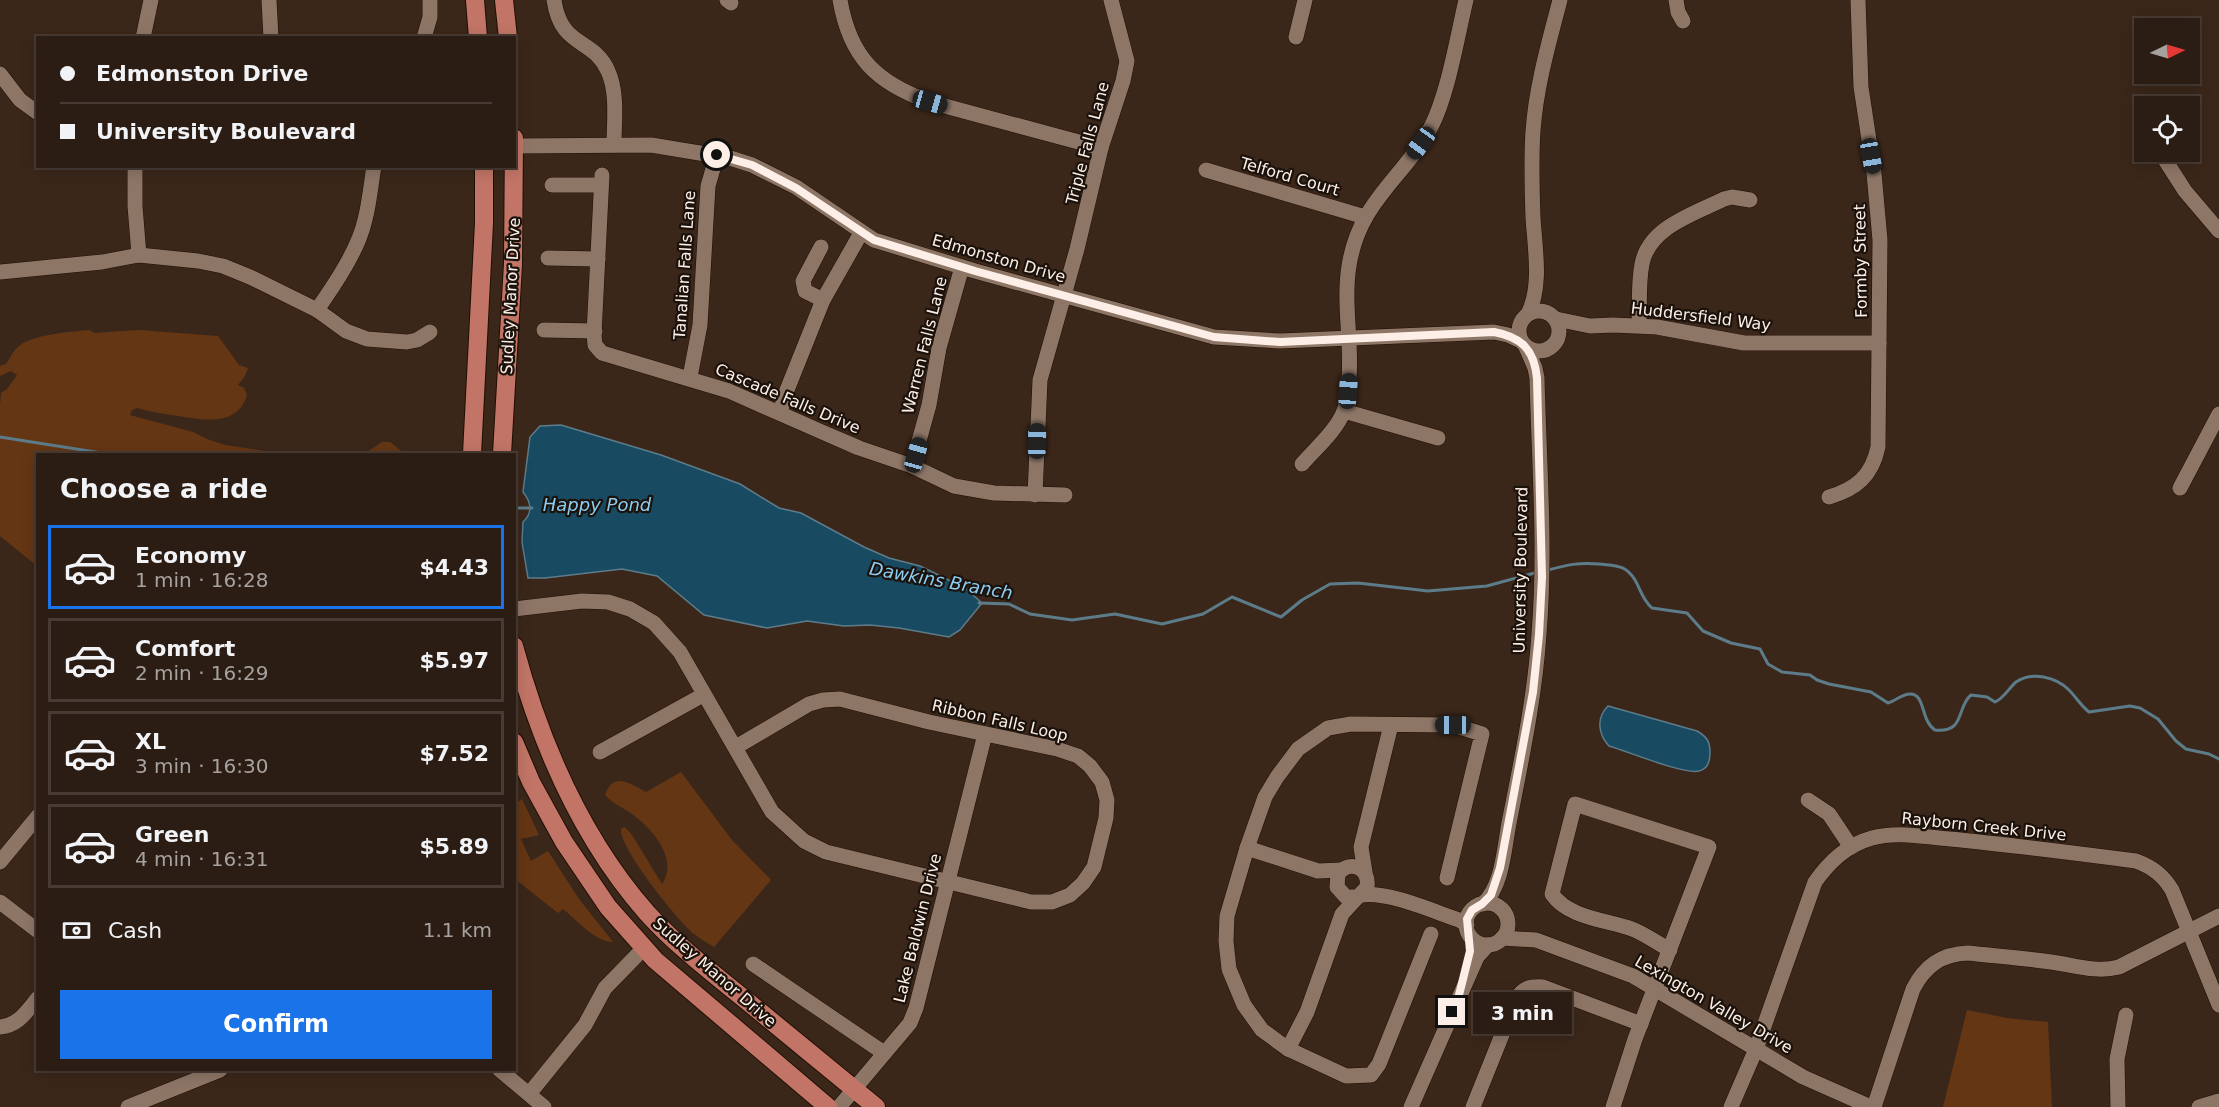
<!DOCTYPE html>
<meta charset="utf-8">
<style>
body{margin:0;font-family:"DejaVu Sans",sans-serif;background:#382a22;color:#f1f3f6;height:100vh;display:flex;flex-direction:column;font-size:22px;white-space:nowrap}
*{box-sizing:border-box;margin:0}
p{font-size:20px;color:#a6a2a0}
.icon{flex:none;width:33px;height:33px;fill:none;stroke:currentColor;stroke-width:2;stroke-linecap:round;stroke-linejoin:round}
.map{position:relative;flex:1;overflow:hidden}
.sheet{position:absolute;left:36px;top:453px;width:480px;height:618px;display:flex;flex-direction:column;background:#2c1d14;border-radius:0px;box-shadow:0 3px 15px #0003,0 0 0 2px #483b34}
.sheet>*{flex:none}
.guide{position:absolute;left:36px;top:36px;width:480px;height:132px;border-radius:0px;box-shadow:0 3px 15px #0003,0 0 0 2px #483b34;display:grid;align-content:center;height:132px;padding:0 24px;background:#2c1d14}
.needle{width:39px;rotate:85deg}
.buttons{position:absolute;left:2134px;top:18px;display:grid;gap:12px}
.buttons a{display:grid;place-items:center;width:66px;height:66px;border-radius:0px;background:#2c1d14;box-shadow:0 3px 15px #0003,0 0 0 2px #483b34;font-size:30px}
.end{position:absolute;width:27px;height:27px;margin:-14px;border:8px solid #fdefe7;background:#111;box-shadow:0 0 0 3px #111}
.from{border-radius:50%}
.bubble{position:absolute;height:42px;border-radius:0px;background:#2c1d14;box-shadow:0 3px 15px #0003,0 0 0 2px #483b34;font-size:20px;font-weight:800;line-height:42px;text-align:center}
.car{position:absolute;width:18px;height:36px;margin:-18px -9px;border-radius:8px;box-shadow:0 0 4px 2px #0007;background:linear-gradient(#222 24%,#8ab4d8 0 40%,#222 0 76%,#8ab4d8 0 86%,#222 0)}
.guide b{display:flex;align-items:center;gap:21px;height:57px;font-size:22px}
.guide b+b{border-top:2px solid #483b34}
.guide i{width:15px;height:15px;background:#f1f3f6}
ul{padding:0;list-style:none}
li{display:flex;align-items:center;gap:18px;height:84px;margin:0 12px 9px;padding:0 12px;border:3px solid #483b34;border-radius:0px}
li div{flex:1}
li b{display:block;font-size:22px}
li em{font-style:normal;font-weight:800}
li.selected{border-color:#1a73e8}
li>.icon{width:54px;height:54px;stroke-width:1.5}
h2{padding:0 24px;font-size:27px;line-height:72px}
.pay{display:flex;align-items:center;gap:15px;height:66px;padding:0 24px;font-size:22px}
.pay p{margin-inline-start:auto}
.primary-button{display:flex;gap:12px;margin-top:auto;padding:12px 24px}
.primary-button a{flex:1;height:69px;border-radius:0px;background:#1a73e8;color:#fff;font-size:24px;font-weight:800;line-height:69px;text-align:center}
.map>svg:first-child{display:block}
</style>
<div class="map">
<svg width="2219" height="1107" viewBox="0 0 2219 1107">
<rect width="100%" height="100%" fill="#3b271a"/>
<!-- green -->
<g fill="#643614">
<path d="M90 330 94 333 139 330 218 336 239 365 248 368 245 376 238 385 244 388 247 395C238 427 203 420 178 416 164 414 151 412 137 408L132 410 130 415 193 432 207 439 225 445 286 454H38L37 566 0 536V405L1 393 7 389 17 375 11 371 0 376V366L6 364C10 359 12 352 17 348 28 335 74 331 90 330Z"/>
<path d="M382 442H390L405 454H364Z"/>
<path d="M681 772 732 840 771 880 714 947C708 943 700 939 694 934 678 921 619 848 621 829L625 827 632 835 662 884C679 859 652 828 632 814 622 807 613 804 605 795 613 771 630 783 646 792Z"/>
<path d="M522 799 539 835 521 839 531 861 548 851 579 899 613 942C595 942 577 920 563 909L558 913 515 879V804Z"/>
<path d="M1967 1010 2007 1018 2048 1022 2052 1107H1943Z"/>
</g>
<!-- water -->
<g fill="#184a62" stroke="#5d7c8a" stroke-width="1.5">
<path d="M561 425 661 455 740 484 779 508 801 513 864 547 889 558 920 566 965 588 982 603 960 630 949 637 899 628 870 625 844 626 807 621 767 628 704 615 657 576 622 569 545 578H528L522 542 523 522C533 513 531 502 523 492L530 437 540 426Z"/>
<path d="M1608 706 1697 731C1707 737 1710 741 1710 753 1710 761 1708 769 1699 771 1684 775 1627 751 1609 746 1598 734 1596 718 1608 706Z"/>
</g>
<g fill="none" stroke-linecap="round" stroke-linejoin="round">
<!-- stream -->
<g stroke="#5d7c8a" stroke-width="3">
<path d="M0 437 108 454"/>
<path d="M516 508H532"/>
<path d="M1548 570C1567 565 1579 562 1599 564 1615 566 1625 564 1635 580 1641 590 1642 599 1652 608L1687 613 1703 631 1731 643 1760 649 1768 664 1782 672 1810 675 1817 680 1829 684 1871 692 1888 703C1895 701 1902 694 1910 694 1926 694 1920 720 1935 730 1966 733 1956 707 1971 695L1987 697 1995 702C2004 698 2009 688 2016 682 2032 671 2056 677 2069 690 2076 697 2081 706 2089 712L2130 706 2140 708 2158 719 2176 741 2186 749 2209 754 2219 759"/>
<path d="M979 603 1009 604 1030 614 1072 620 1115 614 1162 624 1203 614 1232 597 1281 617 1302 600 1330 584 1358 583 1428 591 1487 586 1538 572"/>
</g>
<!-- minor casing -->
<g stroke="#210f04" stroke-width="16">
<g id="minor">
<path d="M269 0 271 38"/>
<path d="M554 0C561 49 593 37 608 71 618 93 614 122 614 145"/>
<path d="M727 0 731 3"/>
<path d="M840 0C850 58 877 83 930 102L1101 148"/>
<path d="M1676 0 1678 12 1683 21"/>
<path d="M1296 37 1305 0"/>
<path d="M143 38 151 0"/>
<path d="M424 38 430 17V0"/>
<path d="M0 74 20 100 38 113"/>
<path d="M2144 123 2145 125"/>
<path d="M514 146 651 145 730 158 752 165 796 187 874 240 975 271 1214 337 1280 341 1494 332 1508 335 1521 341"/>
<path d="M2160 152 2185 191 2219 231"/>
<path d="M135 166V206L139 255"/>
<path d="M1206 170 1365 217"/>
<path d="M602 175 594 334 595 345 602 353 729 391 822 432 859 448 912 466 954 486 994 493 1065 495"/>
<path d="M552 185H601"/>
<path d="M821 247 803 281 805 291 823 300"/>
<path d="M548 258 598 259"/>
<path d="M0 272 102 262 139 255 198 261 223 266 250 277 317 310 346 331 367 339 407 342 417 340 430 332"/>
<path d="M317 310C332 288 348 265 358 241 368 218 370 191 374 166"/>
<circle cx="1539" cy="331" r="20"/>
<path d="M1528 314C1542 286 1535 249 1533 218 1532 189 1531 160 1533 131 1536 87 1549 42 1560 0"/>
<path d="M1556 319 1590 326 1613 325 1657 327 1744 343H1879"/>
<path d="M1639 325C1640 305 1638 284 1642 264 1649 227 1694 214 1724 199L1732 197 1750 200"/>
<path d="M544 330 595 331"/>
<path d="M690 377 700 325 708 186 717 155"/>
<path d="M1344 411 1438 438"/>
<path d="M780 412 787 390 823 300 861 233"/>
<path d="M1302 464C1316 448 1336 431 1344 411 1348 402 1348 389 1349 379 1352 342 1343 303 1349 266 1359 201 1403 179 1431 127 1448 94 1457 38 1466 0"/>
<path d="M912 466 929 405 939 348 962 267"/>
<path d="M2180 488 2219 414"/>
<path d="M1035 495 1040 380 1077 249 1101 148 1123 81 1127 61 1111 0"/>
<path d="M1829 497C1856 489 1872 476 1878 447L1880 240 1874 173 1861 87 1858 0"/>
<path d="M514 609 582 601 608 602 630 609 654 623 680 652 772 812 804 841 826 852 1031 902H1052L1070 895 1083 883 1094 867 1106 818 1107 800 1102 782 1090 766 1078 756 1057 749 929 722 840 699 823 700 809 704 736 747"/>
<path d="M600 752 703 695"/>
<path d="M1808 800 1829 814 1851 847"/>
<path d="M1247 848 1318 871 1341 870"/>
<path d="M0 862 38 816"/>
<path d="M1365 872 1361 847 1391 725"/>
<path d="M1361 895C1388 891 1432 911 1459 920L1467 925"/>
<path d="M0 902 38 931"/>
<circle cx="1487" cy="924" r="21"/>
<path d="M1483 904C1504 884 1504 845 1510 818 1522 757 1535 696 1539 634 1546 549 1539 463 1537 378L1535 368 1526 347"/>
<path d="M1431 934 1379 1064 1371 1075 1346 1076 1288 1049 1262 1030 1244 1005 1229 969 1226 941 1227 916 1247 848 1265 797 1277 777 1298 749 1328 728 1351 724 1453 725 1482 734 1447 878"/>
<path d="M1502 938 1536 940 1633 976 1803 1077 1871 1107"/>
<path d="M753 964 884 1053"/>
<path d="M0 1027C19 1025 26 1012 38 998"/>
<path d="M1288 1049 1307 1012 1342 914 1367 887C1370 868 1350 859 1338 874L1337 887 1346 897H1356"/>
<path d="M500 1070 544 1107"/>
<path d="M529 1094 585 1025 605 988 644 948"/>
<path d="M128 1107 220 1070"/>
<path d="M839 1107 910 1023 916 1008 985 734"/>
<path d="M1411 1107 1477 957 1488 945"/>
<path d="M1473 1107 1516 1000C1522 988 1530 986 1543 987L1641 1024"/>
<path d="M1613 1107 1635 1039 1709 847 1575 804 1552 894C1568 918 1607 920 1632 929 1645 934 1657 943 1670 950"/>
<path d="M1731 1107 1756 1049 1815 882C1830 861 1847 845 1872 838 1897 831 1924 837 1950 839 2012 845 2074 853 2136 861 2152 867 2163 875 2172 890L2219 1005"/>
<path d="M1874 1107 1913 989C1925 966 1941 954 1968 953 1996 956 2023 958 2051 962 2074 965 2096 973 2119 967L2219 916"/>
<path d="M2118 1107 2117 1059 2126 1015"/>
<path d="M2199 1107 2219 1101"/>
</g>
</g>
<!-- major casing -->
<g stroke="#210f04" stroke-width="20">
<g id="major">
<path d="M475 0 478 38"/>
<path d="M504 0 508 38"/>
<path d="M472 454 484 223V166"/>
<path d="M502 454 513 264 514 138"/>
<path d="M514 646C540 742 581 838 647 913 675 944 710 971 742 997 787 1034 831 1070 876 1107"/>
<path d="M514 742 531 782 564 842 608 907 655 960 828 1107"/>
</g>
</g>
<!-- minor -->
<use href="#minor" stroke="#8e7667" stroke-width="15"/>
<!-- major -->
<use href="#major" stroke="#c27566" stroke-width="18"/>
</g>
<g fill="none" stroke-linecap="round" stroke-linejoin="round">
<!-- route -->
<path stroke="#fdefe7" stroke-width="8" d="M717 155 752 165 796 188 874 240 975 271 1214 337 1280 342 1494 332C1521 337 1534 349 1537 378L1542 577 1539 635 1533 692 1500 868 1491 895 1482 904 1472 910 1467 919 1470 951 1459 995 1452 1012"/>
</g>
<g text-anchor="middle" stroke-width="4.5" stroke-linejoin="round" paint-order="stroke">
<!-- street labels -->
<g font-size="16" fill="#fdefe7" stroke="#1b120c">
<text transform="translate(1087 143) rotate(-75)" y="6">Triple Falls Lane</text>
<text transform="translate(1290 176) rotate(16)" y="6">Telford Court</text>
<text transform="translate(999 258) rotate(16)" y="6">Edmonston Drive</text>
<text transform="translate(1860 261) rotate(-91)" y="6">Formby Street</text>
<text transform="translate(684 265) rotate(-86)" y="6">Tanalian Falls Lane</text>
<text transform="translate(510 296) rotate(-87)" y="6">Sudley Manor Drive</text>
<text transform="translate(1701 316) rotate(7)" y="6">Huddersfield Way</text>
<text transform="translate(924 345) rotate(-76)" y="6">Warren Falls Lane</text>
<text transform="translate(788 398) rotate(23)" y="6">Cascade Falls Drive</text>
<text transform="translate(1520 570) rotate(-89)" y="6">University Boulevard</text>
<text transform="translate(1000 720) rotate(13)" y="6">Ribbon Falls Loop</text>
<text transform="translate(1984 826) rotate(6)" y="6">Rayborn Creek Drive</text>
<text transform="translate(917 928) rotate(-76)" y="6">Lake Baldwin Drive</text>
<text transform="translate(715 972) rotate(41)" y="6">Sudley Manor Drive</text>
<text transform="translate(1714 1004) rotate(30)" y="6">Lexington Valley Drive</text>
</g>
<!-- water labels -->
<g font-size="18" font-style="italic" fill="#8bccf1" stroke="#1b120c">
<text x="597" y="511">Happy Pond</text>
<text transform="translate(941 581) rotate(10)" y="6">Dawkins Branch</text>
</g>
</g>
</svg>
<div class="buttons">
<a><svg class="needle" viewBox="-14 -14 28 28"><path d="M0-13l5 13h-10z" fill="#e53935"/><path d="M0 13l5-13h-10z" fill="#a6a2a0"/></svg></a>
<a><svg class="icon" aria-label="locate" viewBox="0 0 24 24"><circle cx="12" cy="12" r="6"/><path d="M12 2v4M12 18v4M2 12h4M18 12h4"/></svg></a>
</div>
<i class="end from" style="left:717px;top:155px"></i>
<i class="end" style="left:1452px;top:1012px"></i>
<div class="bubble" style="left:1473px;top:992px;width:99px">3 min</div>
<i class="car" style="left:930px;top:102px;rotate:106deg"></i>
<i class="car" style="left:1421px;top:143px;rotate:216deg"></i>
<i class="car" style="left:1871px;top:156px;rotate:170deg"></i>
<i class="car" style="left:1348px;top:391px;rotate:4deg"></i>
<i class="car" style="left:1037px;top:441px;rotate:1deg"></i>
<i class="car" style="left:916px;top:455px;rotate:16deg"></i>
<i class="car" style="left:1453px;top:725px;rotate:270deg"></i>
<div class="guide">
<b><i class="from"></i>Edmonston Drive</b>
<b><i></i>University Boulevard</b>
</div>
<section class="sheet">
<h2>Choose a ride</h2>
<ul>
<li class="selected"><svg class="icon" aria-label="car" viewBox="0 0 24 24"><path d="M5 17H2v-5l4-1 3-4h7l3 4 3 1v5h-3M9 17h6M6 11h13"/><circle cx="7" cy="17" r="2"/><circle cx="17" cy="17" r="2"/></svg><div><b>Economy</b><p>1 min · 16:28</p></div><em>$4.43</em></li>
<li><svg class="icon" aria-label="car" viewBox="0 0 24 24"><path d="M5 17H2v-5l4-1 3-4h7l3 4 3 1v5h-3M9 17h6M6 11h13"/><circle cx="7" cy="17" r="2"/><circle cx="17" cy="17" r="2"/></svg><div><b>Comfort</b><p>2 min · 16:29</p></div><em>$5.97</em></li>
<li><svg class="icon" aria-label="car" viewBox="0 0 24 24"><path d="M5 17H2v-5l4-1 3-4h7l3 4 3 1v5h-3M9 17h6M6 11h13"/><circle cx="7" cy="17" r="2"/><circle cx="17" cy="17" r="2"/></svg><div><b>XL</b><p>3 min · 16:30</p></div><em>$7.52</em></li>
<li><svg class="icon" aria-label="car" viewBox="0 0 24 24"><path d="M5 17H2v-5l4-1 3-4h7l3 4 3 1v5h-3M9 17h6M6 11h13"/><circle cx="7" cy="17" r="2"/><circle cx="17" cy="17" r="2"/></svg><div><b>Green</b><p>4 min · 16:31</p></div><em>$5.89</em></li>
</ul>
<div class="pay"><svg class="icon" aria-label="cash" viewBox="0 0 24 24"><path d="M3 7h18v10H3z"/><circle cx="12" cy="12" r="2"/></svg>Cash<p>1.1 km</p></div>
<div class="primary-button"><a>Confirm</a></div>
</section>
</div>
